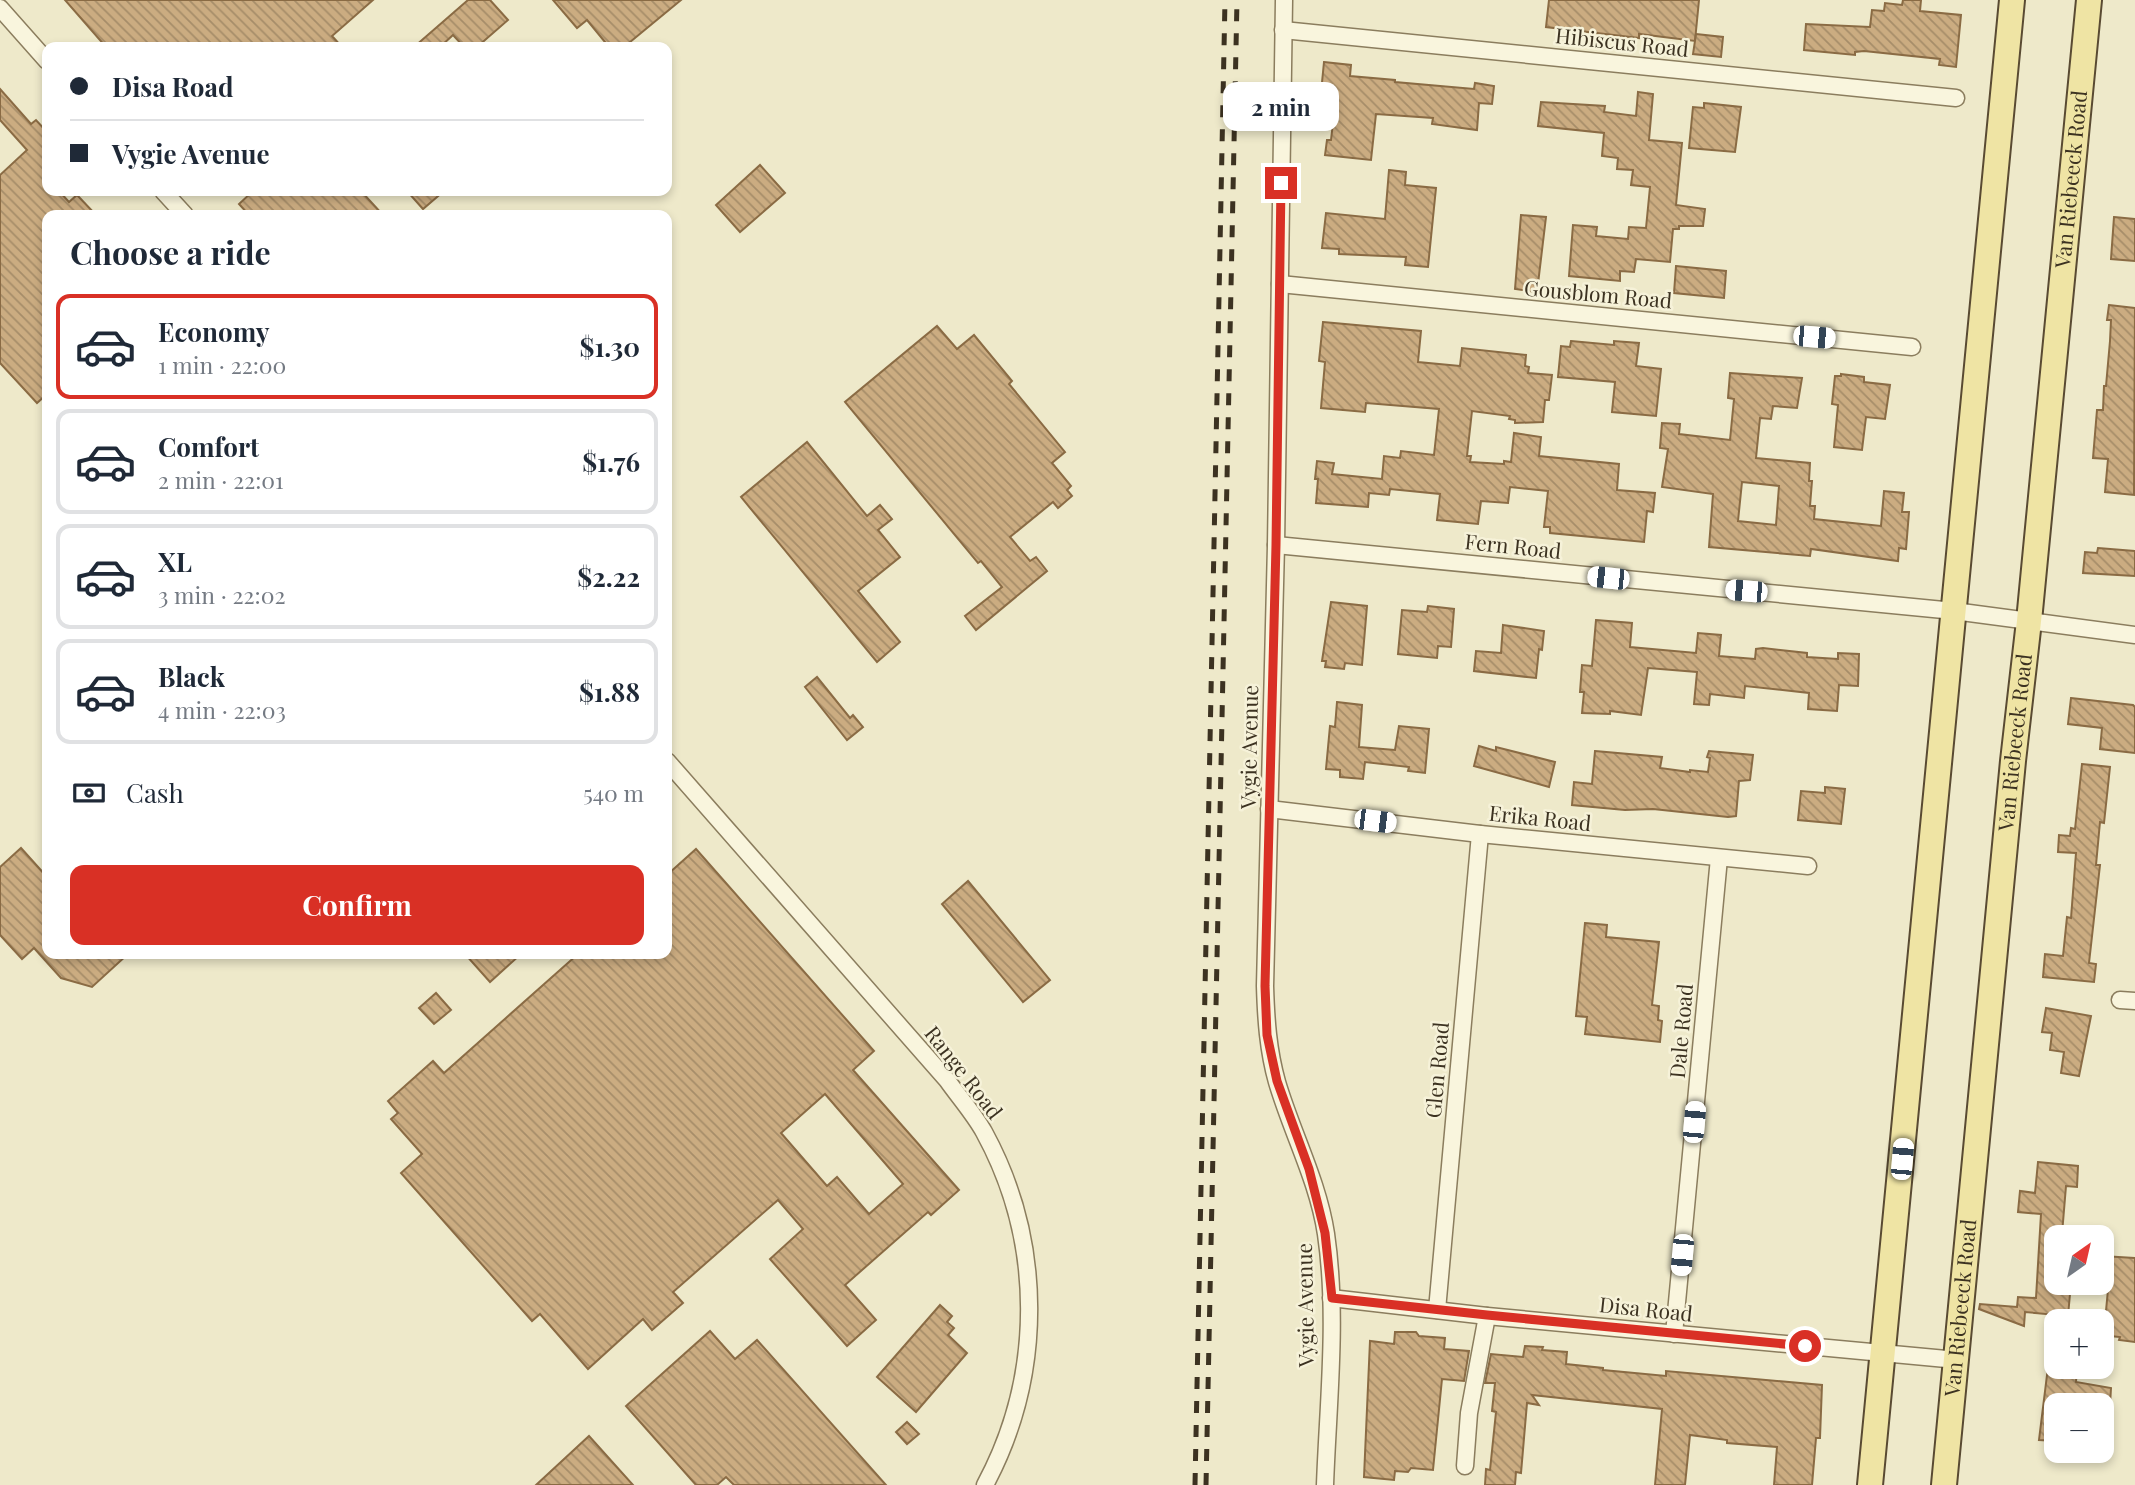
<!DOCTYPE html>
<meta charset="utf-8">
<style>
body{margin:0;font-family:"Playfair Display",serif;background:#f2f2f3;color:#1f2937;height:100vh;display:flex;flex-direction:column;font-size:26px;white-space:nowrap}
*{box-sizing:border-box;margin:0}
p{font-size:23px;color:#747a83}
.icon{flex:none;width:38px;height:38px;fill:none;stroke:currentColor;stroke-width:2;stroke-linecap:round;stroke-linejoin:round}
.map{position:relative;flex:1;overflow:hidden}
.sheet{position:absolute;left:42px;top:210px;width:630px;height:749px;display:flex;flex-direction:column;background:#fff;border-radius:14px;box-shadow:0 4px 10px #0003}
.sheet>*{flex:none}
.guide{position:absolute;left:42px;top:42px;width:630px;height:154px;border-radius:14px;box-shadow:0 4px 10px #0003;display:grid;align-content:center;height:154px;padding:0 28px;background:#fff}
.needle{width:46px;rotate:34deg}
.tools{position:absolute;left:2044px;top:1225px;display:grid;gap:14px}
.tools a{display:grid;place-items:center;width:70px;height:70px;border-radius:14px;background:#fff;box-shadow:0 4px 10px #0003;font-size:35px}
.end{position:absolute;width:32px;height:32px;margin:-16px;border:9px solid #d93025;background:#fff;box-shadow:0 0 0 4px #fff}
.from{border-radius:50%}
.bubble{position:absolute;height:49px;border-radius:14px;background:#fff;box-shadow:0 4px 10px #0003;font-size:23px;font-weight:700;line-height:49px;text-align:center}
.car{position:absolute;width:21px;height:42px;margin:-21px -10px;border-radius:9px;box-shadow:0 0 5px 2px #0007;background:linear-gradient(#fff 24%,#345 0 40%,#fff 0 76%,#345 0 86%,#fff 0)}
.guide b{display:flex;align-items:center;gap:24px;height:66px;font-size:26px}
.guide b+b{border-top:2px solid #e0e1e3}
.guide i{width:18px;height:18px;background:#1f2937}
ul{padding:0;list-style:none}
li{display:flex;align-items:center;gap:21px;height:105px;margin:0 14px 10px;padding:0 14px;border:4px solid #e0e1e3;border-radius:14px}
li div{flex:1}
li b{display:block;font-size:26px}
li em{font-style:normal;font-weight:700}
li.current{border-color:#d93025}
li>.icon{width:63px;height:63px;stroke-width:1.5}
h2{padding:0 28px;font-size:32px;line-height:84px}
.pay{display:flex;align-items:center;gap:18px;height:77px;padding:0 28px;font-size:26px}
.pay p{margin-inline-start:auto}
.cta{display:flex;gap:14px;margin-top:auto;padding:14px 28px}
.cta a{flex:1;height:80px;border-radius:14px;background:#d93025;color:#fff;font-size:28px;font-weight:700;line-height:80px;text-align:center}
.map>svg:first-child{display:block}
</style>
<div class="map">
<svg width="2135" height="1485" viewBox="0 0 2135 1485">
<defs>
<pattern id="building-back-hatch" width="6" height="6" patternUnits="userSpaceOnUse" patternTransform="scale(1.75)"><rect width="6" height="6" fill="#cbac81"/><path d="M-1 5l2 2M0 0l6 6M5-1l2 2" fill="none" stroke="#a68d69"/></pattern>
</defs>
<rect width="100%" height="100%" fill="#eee9ca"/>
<!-- building -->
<g fill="url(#building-back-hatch)" stroke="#8a6b44" stroke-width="2" fill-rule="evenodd">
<path d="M65 0H373L332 36 342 47H106Z"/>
<path d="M468 0H490L508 20 477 47H464L453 35 440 47H414Z"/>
<path d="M553 0H681L624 47H609L587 20 577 28Z"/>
<path d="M1549 0H1699L1695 41 1639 34V38L1546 27Z"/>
<path d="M1903 0H1921L1920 11 1961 15 1956 67 1939 65 1940 59 1864 51 1855 52V55L1804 50 1806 24 1870 27 1872 10 1884 11 1885 3 1902 5Z"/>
<path d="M1696 34 1723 37 1721 57 1693 54Z"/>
<path d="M1324 62 1351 65 1350 76 1395 80V82L1474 89 1475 83 1494 86 1492 104 1479 103 1477 130 1432 124 1433 118 1376 114 1371 160 1325 155 1327 140H1331L1335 105 1320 103Z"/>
<path d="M0 89 31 124 36 120 47 132V191H59L69 202 77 195 96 215H47V394L37 403 0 363V175L27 150 0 120Z"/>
<path d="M1638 92 1653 94 1649 140 1682 143 1676 205 1705 209 1703 226H1679V229H1673L1670 262 1636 259 1634 272 1620 271V281L1569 276 1573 225 1597 227 1596 236 1628 239 1629 227 1646 228 1650 187 1631 185 1633 170 1617 169 1618 158 1602 156 1604 133 1538 126 1541 102 1605 106 1604 112 1636 116Z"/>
<path d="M1704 103 1741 107 1735 152 1689 148 1693 107 1704 108Z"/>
<path d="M760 165 785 193 740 232 716 205Z"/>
<path d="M1389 170 1406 172 1405 185 1436 188 1428 267 1405 265 1406 257 1339 254V249L1322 248 1326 213 1385 219Z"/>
<path d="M253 191H361L383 215H249L239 204Z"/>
<path d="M407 191H444L423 209Z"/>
<path d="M1521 215 1546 217 1537 292 1515 289Z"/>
<path d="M2114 217 2135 219V261L2111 259Z"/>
<path d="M1676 266 1726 271 1724 298 1674 293Z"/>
<path d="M2109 305 2135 308 2134 495 2105 492 2108 459 2093 458 2097 410H2103L2104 386H2106L2110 341 2111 320H2107Z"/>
<path d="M1323 322 1421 331 1418 362 1460 366 1462 348 1526 355 1525 366 1529 367 1528 373 1552 375 1549 400H1545L1543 422 1515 423V420L1509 419 1510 416 1472 411 1467 456H1471L1470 462 1504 464V461L1511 462 1514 433 1541 437 1539 456 1619 464 1617 490 1655 493 1653 512 1647 511 1644 542 1550 533V527H1544L1548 491 1510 487 1508 503 1481 501 1478 524 1437 520 1440 494 1390 489 1389 495 1369 493 1368 507 1316 503 1318 479H1315L1317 461 1334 463 1332 474 1382 479 1384 456 1400 458 1401 451 1434 455 1439 409 1366 403 1365 412 1321 408 1325 362 1319 361Z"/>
<path d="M937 326 957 349 974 335 1012 381 1009 384 1065 452 1052 463 1071 486 1067 490 1072 496 1058 508 1053 502 1010 537 1030 561 1036 557 1047 571 976 630 965 616 1002 587 981 561 978 563 845 402Z"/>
<path d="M1571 341 1614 345V341L1639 343 1636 366 1661 369 1656 416 1612 412 1615 382 1558 377 1561 346 1570 347Z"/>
<path d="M1730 373 1802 378 1797 408 1773 406 1771 419 1760 418 1756 458 1810 463 1809 481H1812L1810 506H1815L1814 519 1881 526 1884 491 1904 493 1902 512H1909L1906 549 1899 548 1898 561 1811 549 1810 556 1709 547 1713 494 1662 487 1668 449 1660 448 1662 423 1680 424 1679 434 1730 440 1734 399 1728 398ZM1742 482 1779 486 1776 525 1738 521Z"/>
<path d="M1841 374 1864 377V382L1890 385 1885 419 1866 417 1862 450 1834 447 1838 405 1832 404 1835 376H1841Z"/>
<path d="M807 442 867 516 880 505 892 519 878 530 900 557 858 591 900 642 877 662 741 497Z"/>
<path d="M2098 548 2135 551V576L2083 573 2085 552 2097 553Z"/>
<path d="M1331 602 1367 606 1362 665 1345 663 1344 669 1325 667 1326 661H1322Z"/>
<path d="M1428 606 1454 609 1451 647 1438 646 1437 658 1398 654 1402 610 1427 612Z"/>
<path d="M1596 620 1632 623 1630 647 1696 653 1698 633 1721 635 1719 656 1755 659 1756 649 1763 648 1807 653V657L1838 659V653L1859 654 1858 686 1839 685 1837 711 1808 709 1809 693 1745 686 1744 698 1710 694 1709 705 1694 704 1697 672 1648 668 1641 715 1610 711V714L1582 713 1584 692H1580L1582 665 1592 666Z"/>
<path d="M1503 625 1544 631 1542 650 1539 649 1536 678 1474 671 1476 651 1501 653Z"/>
<path d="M817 677 850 718 853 715 863 727 847 740 805 687Z"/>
<path d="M2071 698 2133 705 2135 707V753L2100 749 2102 728 2068 724Z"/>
<path d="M1337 702 1362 705 1359 747 1395 750 1399 726 1429 729 1425 773 1408 771 1409 767 1365 762 1363 779 1340 777V770L1326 769 1330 726 1335 727Z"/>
<path d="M1479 746 1496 751V747L1555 762 1549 787 1474 766Z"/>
<path d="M1595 751 1662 757 1660 768 1690 772V770L1708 772 1710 758 1707 757 1709 751 1753 755 1750 780 1739 781 1736 816 1728 817 1653 809 1625 810 1572 805 1574 782 1592 784Z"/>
<path d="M2082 764 2110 767 2104 823 2100 822 2096 865H2100L2089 963 2096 964 2094 982 2043 977 2045 954 2063 956 2067 917 2071 918 2076 853 2058 852 2059 835 2070 836 2071 828 2075 829Z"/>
<path d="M1825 787 1845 789 1841 824 1798 820 1801 791 1825 793Z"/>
<path d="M21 848 47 877V954H128L92 987 61 978 34 948 22 959 0 935V867Z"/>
<path d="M696 849 874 1051 853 1070 959 1190 931 1215 928 1212 845 1285 876 1320 847 1346 770 1259 803 1229 778 1200 673 1292 683 1303 652 1330 643 1319 588 1369 540 1314 532 1321 401 1173 422 1154 391 1119 398 1113 388 1101 433 1061 444 1073 578 954H667V875ZM825 1094 903 1184 869 1214 837 1177 827 1186 781 1133Z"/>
<path d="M968 881 1050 980 1023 1002 942 904Z"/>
<path d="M1585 923 1607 925 1606 937 1659 942 1652 1005 1659 1006 1658 1020 1662 1021 1660 1042 1585 1034 1587 1017 1576 1016Z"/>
<path d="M465 954H521L490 982Z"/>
<path d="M436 993 451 1010 434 1024 419 1008Z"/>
<path d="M2046 1008 2091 1016 2079 1076 2061 1073 2064 1052 2050 1050 2052 1033 2042 1032Z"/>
<path d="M2038 1162 2078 1166 2077 1187 2066 1186 2062 1234H2056V1283H2071L2068 1316 2025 1312 2024 1326 1979 1309 1980 1304 2017 1307 2018 1297 2036 1298 2041 1214 2018 1212 2020 1191 2035 1193Z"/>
<path d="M2102 1256 2135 1258V1342L2119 1340 2120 1337 2110 1336V1332H2104L2109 1279H2102Z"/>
<path d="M940 1305 952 1316 947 1322 954 1328 948 1335 967 1353 916 1412 877 1377Z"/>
<path d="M710 1331 735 1359 757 1340 886 1485H734L726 1477 717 1485H696L626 1406Z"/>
<path d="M1395 1332H1416L1419 1336 1445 1338 1444 1349 1469 1351 1464 1381 1442 1379 1433 1470 1411 1468 1408 1472 1395 1471 1394 1480 1364 1477 1370 1341 1394 1344Z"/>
<path d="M1525 1346 1543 1347 1542 1350 1567 1352 1566 1364 1603 1368V1370L1666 1376V1371L1822 1385 1820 1438H1816L1812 1485H1774L1777 1447 1727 1443V1440L1690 1435 1685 1485H1655L1662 1409 1532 1395 1539 1405 1527 1403 1521 1473 1516 1472 1515 1485H1485L1486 1469 1490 1470 1496 1412 1492 1411 1495 1383H1485L1491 1354 1523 1357Z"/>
<path d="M2048 1367H2077L2076 1382 2111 1388 2110 1405H2056V1441L2039 1440Z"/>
<path d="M907 1422 919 1434 907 1444 896 1432Z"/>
<path d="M589 1436 633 1485H536Z"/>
</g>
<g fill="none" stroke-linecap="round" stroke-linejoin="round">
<!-- street casing -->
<g stroke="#8b7d5e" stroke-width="19">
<g id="street">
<path d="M1284 0 1276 545 1265 986C1266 1019 1268 1050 1277 1082 1292 1133 1318 1181 1326 1234 1338 1316 1328 1402 1325 1485"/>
<path d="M0 8 47 61"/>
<path d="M1283 30 1956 98"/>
<path d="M163 191 185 215"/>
<path d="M1280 284 1912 347"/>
<path d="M1276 545 1954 611 2135 635"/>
<path d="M667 761 947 1080C959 1097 974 1114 984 1132 1044 1242 1044 1375 985 1485"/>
<path d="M1269 809 1480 834 1808 866"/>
<path d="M2120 1000 2135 1001"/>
<path d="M1331 1298 1487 1316 1957 1360"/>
<path d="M1437 1310 1480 834"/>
<path d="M1674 1334 1719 858"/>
<path d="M1465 1466 1469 1413 1487 1316"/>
</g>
</g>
<!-- primary casing -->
<g stroke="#594a32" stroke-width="28">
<g id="primary">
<path d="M1870 1485 2012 0"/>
<path id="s1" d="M1944 1485 2013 761 2029 621 2089 0"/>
</g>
</g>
<!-- street -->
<use href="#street" stroke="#f9f5dd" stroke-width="16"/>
<!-- primary -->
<use href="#primary" stroke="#efe4a4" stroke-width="24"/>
<!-- rail -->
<g stroke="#3c3221" stroke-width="5" stroke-dasharray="12 12" stroke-linecap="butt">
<path d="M1195 1485 1225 0"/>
<path d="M1206 1485 1237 0"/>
</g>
</g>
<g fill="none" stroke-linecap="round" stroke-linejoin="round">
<!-- route -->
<path stroke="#d93025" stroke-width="9" d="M1281 183 1276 545 1265 986 1267 1035 1277 1081 1309 1169 1325 1233 1332 1298 1487 1315 1805 1346"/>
</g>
<g text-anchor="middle" stroke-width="5" stroke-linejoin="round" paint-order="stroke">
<!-- street labels -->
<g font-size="21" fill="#3c3221" stroke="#f6f2d9">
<text transform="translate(1622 43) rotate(6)" y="7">Hibiscus Road</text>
<text dy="7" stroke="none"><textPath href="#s1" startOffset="1312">Van Riebeeck Road</textPath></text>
<text transform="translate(1598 295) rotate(5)" y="7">Gousblom Road</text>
<text transform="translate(1513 547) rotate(6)" y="7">Fern Road</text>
<text dy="7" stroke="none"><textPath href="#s1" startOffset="746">Van Riebeeck Road</textPath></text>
<text transform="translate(1250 747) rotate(-89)" y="7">Vygie Avenue</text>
<text transform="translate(1540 819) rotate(6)" y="7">Erika Road</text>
<text transform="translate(1682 1031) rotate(-85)" y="7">Dale Road</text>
<text transform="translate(1438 1070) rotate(-85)" y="7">Glen Road</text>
<text transform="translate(963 1073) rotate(52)" y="7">Range Road</text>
<text transform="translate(1306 1305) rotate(-91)" y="7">Vygie Avenue</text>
<text dy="7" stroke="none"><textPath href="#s1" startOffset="178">Van Riebeeck Road</textPath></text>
<text transform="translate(1646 1310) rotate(6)" y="7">Disa Road</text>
</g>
</g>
</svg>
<div class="tools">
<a><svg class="needle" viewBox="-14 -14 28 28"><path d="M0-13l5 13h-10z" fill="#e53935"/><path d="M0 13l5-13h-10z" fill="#747a83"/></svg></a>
<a>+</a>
<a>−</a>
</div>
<i class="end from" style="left:1805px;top:1346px"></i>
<i class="end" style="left:1281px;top:183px"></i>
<div class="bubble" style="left:1223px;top:82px;width:116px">2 min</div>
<i class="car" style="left:1814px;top:337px;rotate:95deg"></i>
<i class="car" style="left:1608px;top:578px;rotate:276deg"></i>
<i class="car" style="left:1746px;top:591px;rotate:275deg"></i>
<i class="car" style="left:1375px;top:821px;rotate:97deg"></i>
<i class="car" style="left:1694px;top:1122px;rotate:5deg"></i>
<i class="car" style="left:1902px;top:1159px;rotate:5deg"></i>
<i class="car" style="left:1682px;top:1255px;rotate:185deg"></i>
<div class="guide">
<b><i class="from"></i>Disa Road</b>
<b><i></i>Vygie Avenue</b>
</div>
<section class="sheet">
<h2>Choose a ride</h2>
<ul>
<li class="current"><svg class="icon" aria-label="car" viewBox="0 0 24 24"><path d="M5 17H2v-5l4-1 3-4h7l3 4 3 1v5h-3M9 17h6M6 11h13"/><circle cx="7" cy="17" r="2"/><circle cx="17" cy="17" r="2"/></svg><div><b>Economy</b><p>1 min · 22:00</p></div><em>$1.30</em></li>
<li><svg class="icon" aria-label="car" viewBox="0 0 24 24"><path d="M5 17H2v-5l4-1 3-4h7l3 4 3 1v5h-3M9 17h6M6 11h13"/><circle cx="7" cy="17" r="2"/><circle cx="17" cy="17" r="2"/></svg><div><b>Comfort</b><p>2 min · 22:01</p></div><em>$1.76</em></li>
<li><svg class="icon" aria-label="car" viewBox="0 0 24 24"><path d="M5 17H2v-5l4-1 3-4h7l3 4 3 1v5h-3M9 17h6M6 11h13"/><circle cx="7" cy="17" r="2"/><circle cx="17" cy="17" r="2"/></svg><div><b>XL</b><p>3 min · 22:02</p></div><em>$2.22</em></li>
<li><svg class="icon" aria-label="car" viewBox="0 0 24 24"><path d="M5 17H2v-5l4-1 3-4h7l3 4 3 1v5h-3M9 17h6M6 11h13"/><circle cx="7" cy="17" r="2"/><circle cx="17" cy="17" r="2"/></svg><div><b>Black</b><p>4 min · 22:03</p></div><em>$1.88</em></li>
</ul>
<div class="pay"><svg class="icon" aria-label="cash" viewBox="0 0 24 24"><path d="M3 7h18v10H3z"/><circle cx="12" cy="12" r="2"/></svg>Cash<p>540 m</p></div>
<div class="cta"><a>Confirm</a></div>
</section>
</div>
